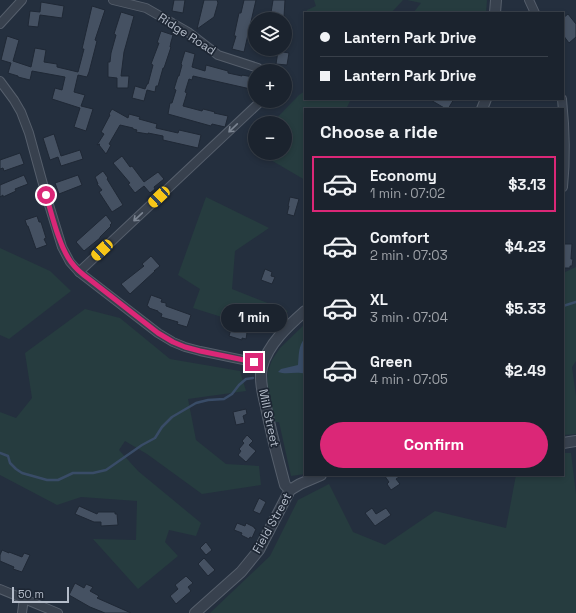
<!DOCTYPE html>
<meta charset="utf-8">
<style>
body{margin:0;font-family:"Space Grotesk",sans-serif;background:#282f3a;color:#f1f3f6;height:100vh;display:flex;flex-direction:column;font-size:15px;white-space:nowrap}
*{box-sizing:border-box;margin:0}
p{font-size:13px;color:#a0a4aa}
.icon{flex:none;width:22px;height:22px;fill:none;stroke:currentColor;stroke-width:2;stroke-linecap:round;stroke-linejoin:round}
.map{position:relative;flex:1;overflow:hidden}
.sheet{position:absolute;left:304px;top:108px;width:260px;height:368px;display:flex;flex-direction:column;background:#1b232e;border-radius:0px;box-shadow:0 2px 6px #0003,0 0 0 1px #39404a}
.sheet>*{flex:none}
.banner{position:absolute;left:304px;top:12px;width:260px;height:88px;border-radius:0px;box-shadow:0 2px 6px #0003,0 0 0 1px #39404a;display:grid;align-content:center;height:88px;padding:0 16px;background:#1b232e}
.fabs{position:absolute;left:248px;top:12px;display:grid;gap:8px}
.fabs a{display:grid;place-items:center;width:44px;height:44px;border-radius:50%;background:#1b232e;box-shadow:0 2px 6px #0003,0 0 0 1px #39404a;font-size:20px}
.scale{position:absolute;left:12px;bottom:10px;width:57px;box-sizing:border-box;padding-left:4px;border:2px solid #b4bcc9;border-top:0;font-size:11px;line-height:14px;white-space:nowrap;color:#b4bcc9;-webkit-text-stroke:3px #1d2633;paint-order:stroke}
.end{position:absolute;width:18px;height:18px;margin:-9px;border:5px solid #db2777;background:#fff;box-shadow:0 0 0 2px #fff}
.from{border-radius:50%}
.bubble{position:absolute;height:28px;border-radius:14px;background:#1b232e;box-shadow:0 2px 6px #0003,0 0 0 1px #39404a;font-size:13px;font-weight:700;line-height:28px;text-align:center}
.car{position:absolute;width:12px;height:24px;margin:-12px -6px;border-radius:5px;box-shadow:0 0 3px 1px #0007;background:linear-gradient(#f5c518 24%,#345 0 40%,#f5c518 0 76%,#345 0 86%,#f5c518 0)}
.banner b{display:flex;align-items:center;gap:14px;height:38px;font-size:15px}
.banner b+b{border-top:1px solid #39404a}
.banner i{width:10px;height:10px;background:#f1f3f6}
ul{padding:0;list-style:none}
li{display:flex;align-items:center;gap:12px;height:56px;margin:0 8px 6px;padding:0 8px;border:2px solid transparent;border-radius:0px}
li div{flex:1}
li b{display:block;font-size:15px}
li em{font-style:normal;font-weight:700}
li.on{border-color:#db2777}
li>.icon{width:36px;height:36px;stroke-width:1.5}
h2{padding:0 16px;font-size:18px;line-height:48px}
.primary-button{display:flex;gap:8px;margin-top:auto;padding:8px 16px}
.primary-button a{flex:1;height:46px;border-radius:24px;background:#db2777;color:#fff;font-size:16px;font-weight:700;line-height:46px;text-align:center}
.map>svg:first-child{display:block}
</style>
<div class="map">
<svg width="576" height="613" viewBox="0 0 576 613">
<rect width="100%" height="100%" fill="#242f3e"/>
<!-- green -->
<g fill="#263c3f">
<path d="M314 0H403L391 13H307V10L316 6Z"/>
<path d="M407 0H487L486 13H413L421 3Z"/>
<path d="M305 91V99H351L346 109H305V180L259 153H285V123H272L299 95Z"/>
<path d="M206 197 269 228 235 251 232 289 288 311 266 331 193 308 200 289 178 275Z"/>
<path d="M0 248 50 271 71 291 9 339 0 335Z"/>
<path d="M576 267V361L572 367 576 396V434L563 435V273Z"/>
<path d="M85 309 120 318 170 359 240 371 246 391 188 399 196 440 226 464 259 466 261 485 202 494 147 454 125 441 119 450 138 471 201 523 196 536 169 530 165 542 178 556 138 589 93 539 136 540 137 501 81 497 57 505 0 475V412L16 418 32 398 25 353Z"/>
<path d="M305 324V474L291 476 279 422H275L267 384 268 371 272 360 280 348Z"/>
<path d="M563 453H571L576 494V613H210L270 556 298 500 329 484 353 532 385 545 435 511 506 528 516 475H563Z"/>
</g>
<!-- water -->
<path fill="#394c67" d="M305 338V374C296 371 287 375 278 372L281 369 298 365C299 355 298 346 305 338Z"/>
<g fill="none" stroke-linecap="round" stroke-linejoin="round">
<!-- stream -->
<g stroke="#394c67" stroke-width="2.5">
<path d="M563 306 576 302"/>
<path d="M0 453 8 456 10 463 16 469 22 473 47 480H58L73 473H93L106 470 142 445 155 438 162 427 172 417 196 403 208 400 224 399 232 394 239 385 246 379 253 378"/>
</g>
</g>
<!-- building -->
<g fill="#455162" stroke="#1f2835">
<path d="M174 0H185L183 13 172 11Z"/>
<path d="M204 0H217L218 3 214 17 197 29Z"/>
<path d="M244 0H256L244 52 232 49 236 36H234L239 13H241Z"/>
<path d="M273 0H285L284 17 281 16V19H270Z"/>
<path d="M41 2 64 6 62 18 40 15 38 27 28 26 30 11 40 12Z"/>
<path d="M92 6 105 10 95 40 97 41 89 72 87 77 78 75 74 92 85 95 81 106 93 109 86 131 74 127 80 108 52 99 55 88 62 90 65 77 32 71 30 80 18 77V76L8 73 11 63 1 60 7 36 19 40 13 61 31 67 35 48 46 50 44 62 57 64V67L78 72 84 49H82Z"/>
<path d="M121 12 134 16 124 52 121 76H129L128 88H117V78L108 77V62H110L111 53 116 35 114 34Z"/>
<path d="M568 14 576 24V37L569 43 563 35V18Z"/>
<path d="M161 31 173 35 171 42 170 47H171L164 68H163L158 86H156L155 92 147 90 144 101 132 98 135 86 145 89 147 84H148L153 65 151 64 159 43H157Z"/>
<path d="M185 51 195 54 192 67 205 71 206 65 228 71V73L242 76V75L253 77V80H255V90L193 76 192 80 189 79 185 92 187 93 183 106 202 111 203 109 215 112 214 113 228 116 225 127 212 124 211 126 168 114 170 103H172L176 90 174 89 178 76H179L182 65 181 64Z"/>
<path d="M278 51 289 53 287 65 276 64Z"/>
<path d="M429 99H454L448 109H446Z"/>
<path d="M112 109 128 118 129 114 140 117 139 119 157 124 156 128 178 133 179 130 201 135 198 148 163 140V136L148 133V134L136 132 137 130 133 129V128L120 125 109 144 111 145 106 154 99 145 100 144 97 145 104 134 101 132 110 115 109 114Z"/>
<path d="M54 134 61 156 80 150 83 159 61 166 58 157 50 160 43 138Z"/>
<path d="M20 153 24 164 4 171 3 168 0 169V160Z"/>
<path d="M122 156 130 167 132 166 144 182 158 172 164 179 154 187 155 189 150 193 144 186 135 193 128 184 130 183 113 163Z"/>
<path d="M103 171 108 178 107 179 123 205 112 212 99 192 102 190 97 184H98L96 179 95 177Z"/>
<path d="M24 175 28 184 15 189 16 191 3 197V195L0 197V185Z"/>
<path d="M78 175 82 185 59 194 55 183Z"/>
<path d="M290 197 299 199 294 216 287 214 289 206H288Z"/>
<path d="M106 215 112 223 110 225 111 226 100 237V238L84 251 76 242Z"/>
<path d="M37 216 39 222H41L46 238 44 239 47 245 36 249 28 226H27L25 220Z"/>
<path d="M563 244H572L571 259H573L572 266H570V268H563Z"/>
<path d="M151 256 160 266 154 271H155L130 294 121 284 144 266 142 264Z"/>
<path d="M265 269 272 272 271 276 275 277 272 284 261 280Z"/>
<path d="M151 295 162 299 161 302 166 303V306L191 315 187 327 177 324 178 322 161 317 162 314 158 312V311L149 308V307L147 306Z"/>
<path d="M232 326 245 330 244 332 247 333 246 339 242 338V340L229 336Z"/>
<path d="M246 409 247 414 243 416 245 423 236 425 233 412Z"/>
<path d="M247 435 253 441 249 445 256 451 246 462 238 455 241 451 239 449 244 443 242 441Z"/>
<path d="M384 475H402L396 479 400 484 391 490 387 484 389 482Z"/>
<path d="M259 498 266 502 260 514 253 511Z"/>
<path d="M79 506 97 514 98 512H115V514H117L118 525 101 526V522H94L75 514Z"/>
<path d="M372 508 376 514 386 508 391 515 375 526 365 513Z"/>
<path d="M237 523 245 526 246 523 254 527V528L256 529 252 538 250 537 249 539 241 535 242 533 234 530Z"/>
<path d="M206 542 212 550 206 555 200 548Z"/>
<path d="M2 550 9 553V552L22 557 24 553 30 555 22 572 13 569 14 567 0 561V555Z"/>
<path d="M204 558 215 570 208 576 198 564Z"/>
<path d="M186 576 193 583 188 587 191 591 176 604 170 596 178 589 175 585Z"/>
<path d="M75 583 84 588 86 584 93 587 90 591 99 596 97 598 131 613H105L90 607 69 595Z"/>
</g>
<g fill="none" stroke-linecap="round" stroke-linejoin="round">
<!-- minor casing -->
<g stroke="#565f6c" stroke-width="10">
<g id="minor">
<path d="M113 0 146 8 188 32 218 55 258 68 261 71"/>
<path d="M529 0 535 13"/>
<path d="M0 24 22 0"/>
<path d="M0 81 14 100 21 112 29 133 46 195 62 247 70 262 79 272 158 333 173 342 185 347 200 351 263 364"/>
<path d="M562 99C565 128 566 158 563 187"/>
<path d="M79 272 261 101"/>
<path d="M0 589 58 613"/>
<path d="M22 613 24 598"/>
</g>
</g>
<!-- tertiary casing -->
<g stroke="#565f6c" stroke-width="12">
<g id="tertiary">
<path d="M495 13 496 0"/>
<path d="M482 109 486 99"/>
<path d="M563 443 576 441"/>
<path d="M290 490 285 485C278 459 271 433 266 407 263 395 259 379 262 367 268 344 288 326 305 311"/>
<path d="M195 613 241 572 259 550 290 490 300 484 321 475"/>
</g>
</g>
<!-- minor -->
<use href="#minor" stroke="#38414e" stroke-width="8"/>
<!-- tertiary -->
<use href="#tertiary" stroke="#38414e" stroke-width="10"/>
</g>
<!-- one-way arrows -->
<defs><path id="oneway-shaft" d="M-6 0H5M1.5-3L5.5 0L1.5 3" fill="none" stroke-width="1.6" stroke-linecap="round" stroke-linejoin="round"/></defs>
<g stroke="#7c8592">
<use href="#oneway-shaft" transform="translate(233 128) rotate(136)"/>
<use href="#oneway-shaft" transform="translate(138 217) rotate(137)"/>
</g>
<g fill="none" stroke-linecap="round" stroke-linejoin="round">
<!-- route -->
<path stroke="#db2777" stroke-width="5" d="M46 195C52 215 59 246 71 262 76 269 82 274 89 279L158 333 173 342 185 347 200 351 254 362"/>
</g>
<g text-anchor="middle" stroke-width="3.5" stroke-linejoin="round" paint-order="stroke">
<!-- street labels -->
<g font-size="12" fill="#b4bcc9" stroke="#1d2633">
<text transform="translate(187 34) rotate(33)" y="4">Ridge Road</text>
<text transform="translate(269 418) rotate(78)" y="4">Mill Street</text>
<text transform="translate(272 523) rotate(-61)" y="4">Field Street</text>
</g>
</g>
</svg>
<div class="fabs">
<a><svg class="icon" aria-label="layers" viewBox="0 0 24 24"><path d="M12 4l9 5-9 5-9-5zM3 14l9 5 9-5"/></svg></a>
<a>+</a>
<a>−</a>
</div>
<div class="scale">50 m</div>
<i class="end from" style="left:46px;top:195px"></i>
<i class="end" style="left:254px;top:362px"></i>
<div class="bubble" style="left:221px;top:304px;width:66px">1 min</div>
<i class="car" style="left:159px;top:197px;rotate:227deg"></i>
<i class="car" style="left:102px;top:250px;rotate:227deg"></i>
<div class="banner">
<b><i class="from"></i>Lantern Park Drive</b>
<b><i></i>Lantern Park Drive</b>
</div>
<section class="sheet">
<h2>Choose a ride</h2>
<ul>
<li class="on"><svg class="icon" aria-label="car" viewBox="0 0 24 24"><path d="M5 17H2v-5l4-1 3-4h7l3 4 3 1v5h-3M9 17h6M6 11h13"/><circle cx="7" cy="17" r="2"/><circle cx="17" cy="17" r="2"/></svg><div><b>Economy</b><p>1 min · 07:02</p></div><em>$3.13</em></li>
<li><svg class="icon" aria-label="car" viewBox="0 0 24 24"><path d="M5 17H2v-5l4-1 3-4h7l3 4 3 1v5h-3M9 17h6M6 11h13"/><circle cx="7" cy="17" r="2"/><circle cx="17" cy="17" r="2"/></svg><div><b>Comfort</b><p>2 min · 07:03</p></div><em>$4.23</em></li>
<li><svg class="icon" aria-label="car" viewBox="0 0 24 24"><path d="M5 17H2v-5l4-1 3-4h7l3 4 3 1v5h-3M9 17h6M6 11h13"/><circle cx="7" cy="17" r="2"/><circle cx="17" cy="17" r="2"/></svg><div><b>XL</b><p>3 min · 07:04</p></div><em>$5.33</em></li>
<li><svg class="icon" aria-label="car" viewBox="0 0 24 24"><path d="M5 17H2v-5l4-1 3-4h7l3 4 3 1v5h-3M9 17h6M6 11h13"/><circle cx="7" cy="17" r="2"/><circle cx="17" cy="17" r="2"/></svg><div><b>Green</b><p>4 min · 07:05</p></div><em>$2.49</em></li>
</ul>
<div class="primary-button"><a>Confirm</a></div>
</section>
</div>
